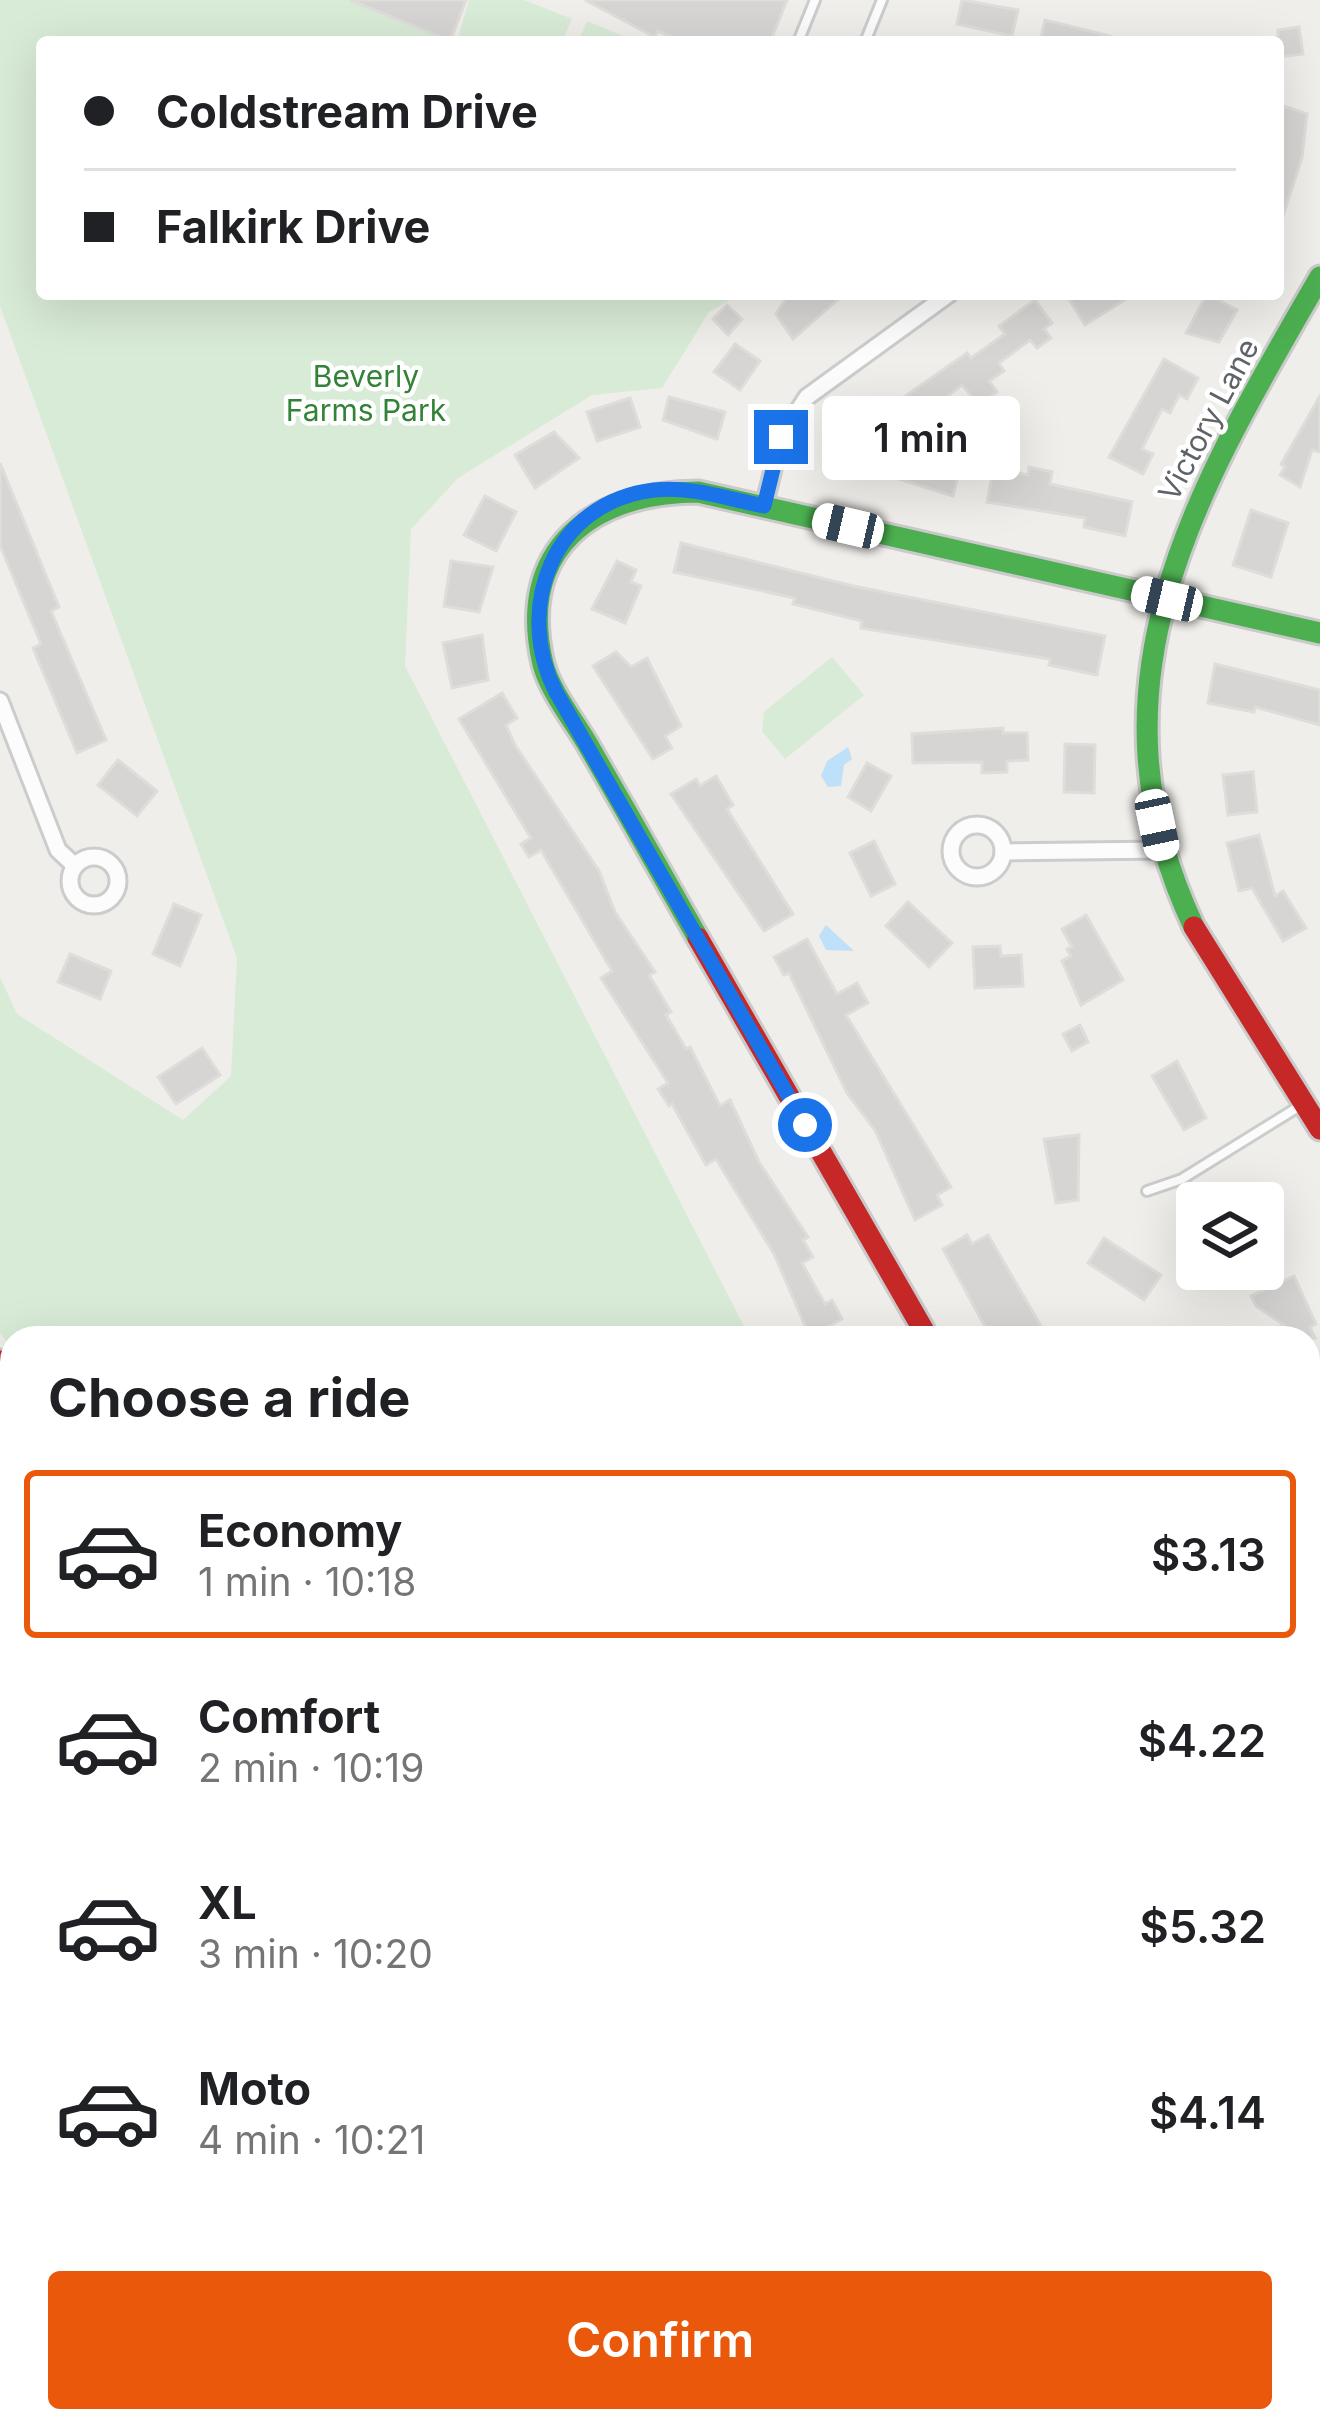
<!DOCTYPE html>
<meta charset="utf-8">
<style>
body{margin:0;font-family:Inter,sans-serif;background:#f6f6f6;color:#202124;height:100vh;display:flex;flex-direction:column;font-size:45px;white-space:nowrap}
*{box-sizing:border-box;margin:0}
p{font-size:39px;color:#757577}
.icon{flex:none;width:66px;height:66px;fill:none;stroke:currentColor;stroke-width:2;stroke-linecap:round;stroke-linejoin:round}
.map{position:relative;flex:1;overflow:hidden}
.panel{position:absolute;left:0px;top:1326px;width:1320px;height:1107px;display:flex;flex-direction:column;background:#fff;border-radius:36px 36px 0 0;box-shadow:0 12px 48px #0002}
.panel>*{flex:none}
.top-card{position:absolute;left:36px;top:36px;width:1248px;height:264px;border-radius:12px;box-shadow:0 12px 48px #0002;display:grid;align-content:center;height:264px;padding:0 48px;background:#fff}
.tools{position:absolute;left:1176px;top:1182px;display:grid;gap:24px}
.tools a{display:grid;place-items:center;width:108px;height:108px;border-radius:12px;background:#fff;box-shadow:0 12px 48px #0002;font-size:60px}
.end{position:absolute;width:54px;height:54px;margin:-27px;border:15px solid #1a73e8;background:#fff;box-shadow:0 0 0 6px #fff}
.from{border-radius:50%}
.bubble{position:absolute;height:84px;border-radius:12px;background:#fff;box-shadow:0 12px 48px #0002;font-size:39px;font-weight:600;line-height:84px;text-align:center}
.car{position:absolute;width:36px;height:72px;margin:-36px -18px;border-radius:15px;box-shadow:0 0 9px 3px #0007;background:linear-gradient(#fff 24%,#345 0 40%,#fff 0 76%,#345 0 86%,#fff 0)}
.top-card b{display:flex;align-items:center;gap:42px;height:114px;font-size:45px}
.top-card b+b{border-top:3px solid #e0e0e0}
.top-card i{width:30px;height:30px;background:#202124}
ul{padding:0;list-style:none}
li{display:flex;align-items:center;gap:36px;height:168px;margin:0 24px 18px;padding:0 24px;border:6px solid transparent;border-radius:12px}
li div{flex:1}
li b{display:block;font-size:45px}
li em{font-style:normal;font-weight:600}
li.active{border-color:#ea580c}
li>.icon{width:108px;height:108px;stroke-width:1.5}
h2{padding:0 48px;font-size:54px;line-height:144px}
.button{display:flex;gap:24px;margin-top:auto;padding:24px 48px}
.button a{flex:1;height:138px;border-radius:12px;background:#ea580c;color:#fff;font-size:48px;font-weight:600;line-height:138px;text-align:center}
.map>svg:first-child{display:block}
</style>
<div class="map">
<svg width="1320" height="2432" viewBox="0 0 1320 2432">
<rect width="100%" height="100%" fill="#efeeea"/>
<!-- green -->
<g fill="#d8ebd6">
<path d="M0 0H348L454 42H42V294H740L709 312 662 388 592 395 458 478 411 529 405 666 750 1338H12V1349L0 1333V977L17 1014 183 1120 231 1076 237 958 0 306Z"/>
<path d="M469 0H524L572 19 562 42H457Z"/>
<path d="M587 21 623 36 621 42H578Z"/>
<path d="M832 657 864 695 785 759 762 731 764 712Z"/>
<path d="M0 1428 12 1430 6 1489 0 1492Z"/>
<path d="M0 1666 12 1667V1846H3L4 1920 12 1924V2190L0 2181Z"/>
<path d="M438 2421H1034L1038 2432H465Z"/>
</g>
<!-- water -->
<g fill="#bfe0f9">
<path d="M848 747 852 759 844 765 841 786 828 787 821 776 827 761Z"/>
<path d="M826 925 854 951 826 950 819 936Z"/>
</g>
<!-- building -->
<g fill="#d6d5d3" stroke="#deddd9" stroke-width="3">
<path d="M350 0H466L450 41Z"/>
<path d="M585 0H787L770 42H685L657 31 655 37Z"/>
<path d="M962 0 1018 10 1012 36 957 24Z"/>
<path d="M1045 20 1110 36 1109 42H1040Z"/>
<path d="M1299 27 1303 54 1278 57V30Z"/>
<path d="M1278 104 1307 114 1302 157 1281 222Z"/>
<path d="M789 294H844L793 339 776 314Z"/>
<path d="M1077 294H1134L1085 325 1069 299Z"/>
<path d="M1207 294 1237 310 1219 342 1186 333Z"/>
<path d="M1035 300 1052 323 1044 329 1051 338 1037 348 1030 340 999 363 1004 371 989 381 997 392 979 405 962 385 921 417 925 422 903 435 885 410 967 353 971 358 1005 334 999 326Z"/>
<path d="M727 305 742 319 728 335 713 319Z"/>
<path d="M735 344 760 361 740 390 714 372Z"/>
<path d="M1164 359 1198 378 1187 399 1179 395 1170 413 1162 409 1142 449 1153 454 1143 474 1109 457Z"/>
<path d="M1320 396V452L1312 450 1300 487 1280 475 1285 467 1281 464Z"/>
<path d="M669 397 725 412 717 439 663 420Z"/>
<path d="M630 398 640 427 597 441 587 412Z"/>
<path d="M554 432 579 458 535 488 515 455Z"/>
<path d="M845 432 863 436 860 474 832 468Z"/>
<path d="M901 454 960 467 953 496 896 478Z"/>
<path d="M0 463 59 607 51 611 106 740 77 753 33 648 41 644 0 545Z"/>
<path d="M1029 467 1052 472 1050 484 1132 502 1125 536 1084 527 1085 518 987 502 992 476 1002 478 1003 470 1028 475Z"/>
<path d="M485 496 516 512 496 551 464 535Z"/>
<path d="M1251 510 1288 523 1271 577 1233 565Z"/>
<path d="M681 543 853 586 1105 636 1097 675 1049 665 1050 659 861 628 862 621 793 604 795 598 674 572Z"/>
<path d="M451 561 493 567 479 612 444 606Z"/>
<path d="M617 561 636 570 631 582 641 586 625 623 592 609Z"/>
<path d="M482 635 488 680 452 688 443 643Z"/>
<path d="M616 652 631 667 647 658 681 726 665 736 672 748 653 759 593 666Z"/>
<path d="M1215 664 1320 690V725L1255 707 1254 712 1208 703Z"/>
<path d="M502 693 517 718 506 725 515 745 599 871 615 912 655 972 649 975 671 1012 666 1015 686 1049 690 1047 720 1106 730 1100 759 1162 808 1237 803 1240 813 1257 802 1263 825 1304 832 1300 842 1319 810 1337 774 1254 716 1159 706 1165 672 1104 669 1106 658 1089 668 1083 601 978 612 971 541 850 529 857 521 844 531 838 459 719Z"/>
<path d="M1003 728V733H1027L1028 760 1007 761V772L982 773V762L913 763 912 734Z"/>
<path d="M1065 744 1095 745 1094 793 1064 792Z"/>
<path d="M118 760 157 791 137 816 98 785Z"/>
<path d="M867 763 891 776 871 811 848 797Z"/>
<path d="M1253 772 1257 812 1228 815 1223 775Z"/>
<path d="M716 776 733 805 727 809 793 914 764 931 671 794 696 779 700 786Z"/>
<path d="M1259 835 1275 896 1283 891 1306 928 1283 941 1252 888 1239 891 1227 843Z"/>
<path d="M874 841 895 884 871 896 850 853Z"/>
<path d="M908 902 952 943 929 967 886 926Z"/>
<path d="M174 904 201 915 180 966 153 954Z"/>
<path d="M1086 915 1123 980 1081 1005 1062 961 1071 956 1067 949 1072 947 1062 929Z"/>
<path d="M807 939 837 994 857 983 868 1003 846 1015 951 1187 937 1195 942 1205 915 1220 875 1130 847 1093 789 973 784 975 774 957Z"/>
<path d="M1000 946 1001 956 1021 955 1023 986 975 988 973 947Z"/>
<path d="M70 954 111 971 100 999 58 982Z"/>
<path d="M1080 1025 1088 1042 1072 1051 1063 1034Z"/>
<path d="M202 1048 220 1075 176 1104 158 1077Z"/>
<path d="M1177 1061 1206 1118 1184 1130 1152 1076Z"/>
<path d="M1079 1135 1078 1200 1056 1203 1044 1139Z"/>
<path d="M967 1235 972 1244 988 1235 1048 1338H991L943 1249Z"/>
<path d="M1104 1238 1161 1275 1144 1300 1088 1263Z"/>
<path d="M1294 1276 1316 1324 1310 1327 1315 1338H1254L1284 1325 1256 1306 1251 1296Z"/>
</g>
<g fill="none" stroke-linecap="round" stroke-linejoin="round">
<!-- lane casing -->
<g stroke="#cbcccc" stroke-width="14">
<g id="lane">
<path d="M798 42 815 0"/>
<path d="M865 42 882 0"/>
<path d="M1147 1191 1182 1179 1303 1104"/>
<path d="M1308 1609 1320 1610"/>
</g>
</g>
<!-- street casing -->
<g stroke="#cbcccc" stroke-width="21">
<g id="street">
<path d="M764 506 781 437 807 397 949 294"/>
<path d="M0 701 58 850 75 866"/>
<circle cx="977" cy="851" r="26"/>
<path d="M1003 852 1163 850"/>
<circle cx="94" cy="881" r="24"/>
<path d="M1308 2105 1320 2110"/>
<path d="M1308 2154 1320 2150"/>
<path d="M0 2360 12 2367"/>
<path d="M1308 2419 1320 2420"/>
<path d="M129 2421 154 2432"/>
<path d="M1231 2421 1246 2430 1270 2421"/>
</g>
</g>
<!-- fast casing -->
<g stroke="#cacacb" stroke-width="27">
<g id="fast">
<path d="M1194 927C1078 682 1199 486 1320 277"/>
<path d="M698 938C662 874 625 809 588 745 574 721 550 691 543 664 516 549 592 492 698 492L1320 633"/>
<path d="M0 1389 12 1391"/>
</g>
</g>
<!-- jam casing -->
<g stroke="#cacacb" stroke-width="27">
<g id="jam">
<path d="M1194 927 1320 1129"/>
<path d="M698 938 928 1338"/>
<path d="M0 1361 12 1368"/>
<path d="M1308 1809H1320"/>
</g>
</g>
<!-- lane -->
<use href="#lane" stroke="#fdfcfc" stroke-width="8"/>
<!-- street -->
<use href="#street" stroke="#fdfcfc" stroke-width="15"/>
<!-- fast -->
<use href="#fast" stroke="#4caf50" stroke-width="21"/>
<!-- jam -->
<use href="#jam" stroke="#c62828" stroke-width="21"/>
</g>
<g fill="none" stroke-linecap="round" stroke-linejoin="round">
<!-- route -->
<path stroke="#1a73e8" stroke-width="15" d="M781 437 764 506C728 499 691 486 654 490 553 502 513 608 556 692L805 1125"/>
</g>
<g text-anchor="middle" stroke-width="9" stroke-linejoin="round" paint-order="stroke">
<!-- park labels -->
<g font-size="30" fill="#348238" stroke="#fff">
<text x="366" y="387">Beverly<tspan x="366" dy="34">Farms Park</tspan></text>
</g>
<!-- street labels -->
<g font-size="30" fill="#5f6368" stroke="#fff">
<text transform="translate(1209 420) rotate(-62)" y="10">Victory Lane</text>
</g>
</g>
</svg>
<div class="tools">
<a><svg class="icon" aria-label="layers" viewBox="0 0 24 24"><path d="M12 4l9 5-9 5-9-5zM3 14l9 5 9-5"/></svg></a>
</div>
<i class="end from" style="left:805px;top:1125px"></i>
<i class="end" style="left:781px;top:437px"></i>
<div class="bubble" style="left:822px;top:396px;width:198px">1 min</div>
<i class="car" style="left:848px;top:526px;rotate:283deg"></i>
<i class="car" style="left:1167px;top:599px;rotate:283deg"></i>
<i class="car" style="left:1157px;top:825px;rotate:168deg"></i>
<div class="top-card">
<b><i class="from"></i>Coldstream Drive</b>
<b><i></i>Falkirk Drive</b>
</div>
<section class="panel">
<h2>Choose a ride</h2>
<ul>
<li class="active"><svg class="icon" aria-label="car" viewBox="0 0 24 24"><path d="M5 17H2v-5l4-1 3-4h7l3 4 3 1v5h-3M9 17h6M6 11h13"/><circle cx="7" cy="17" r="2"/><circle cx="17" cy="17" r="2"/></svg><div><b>Economy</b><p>1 min · 10:18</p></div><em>$3.13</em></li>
<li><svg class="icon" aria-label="car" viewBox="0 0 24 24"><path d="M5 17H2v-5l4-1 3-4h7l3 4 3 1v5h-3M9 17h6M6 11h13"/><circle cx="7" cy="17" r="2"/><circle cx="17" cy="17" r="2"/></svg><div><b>Comfort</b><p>2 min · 10:19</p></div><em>$4.22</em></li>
<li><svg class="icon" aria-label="car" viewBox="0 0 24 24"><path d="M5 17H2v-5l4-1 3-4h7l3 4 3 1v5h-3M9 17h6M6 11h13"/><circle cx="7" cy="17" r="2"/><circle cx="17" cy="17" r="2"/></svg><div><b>XL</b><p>3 min · 10:20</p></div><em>$5.32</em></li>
<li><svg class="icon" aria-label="car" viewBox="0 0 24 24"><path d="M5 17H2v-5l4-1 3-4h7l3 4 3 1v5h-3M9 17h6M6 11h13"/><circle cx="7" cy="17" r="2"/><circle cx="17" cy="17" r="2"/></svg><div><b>Moto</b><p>4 min · 10:21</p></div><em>$4.14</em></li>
</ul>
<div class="button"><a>Confirm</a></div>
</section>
</div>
